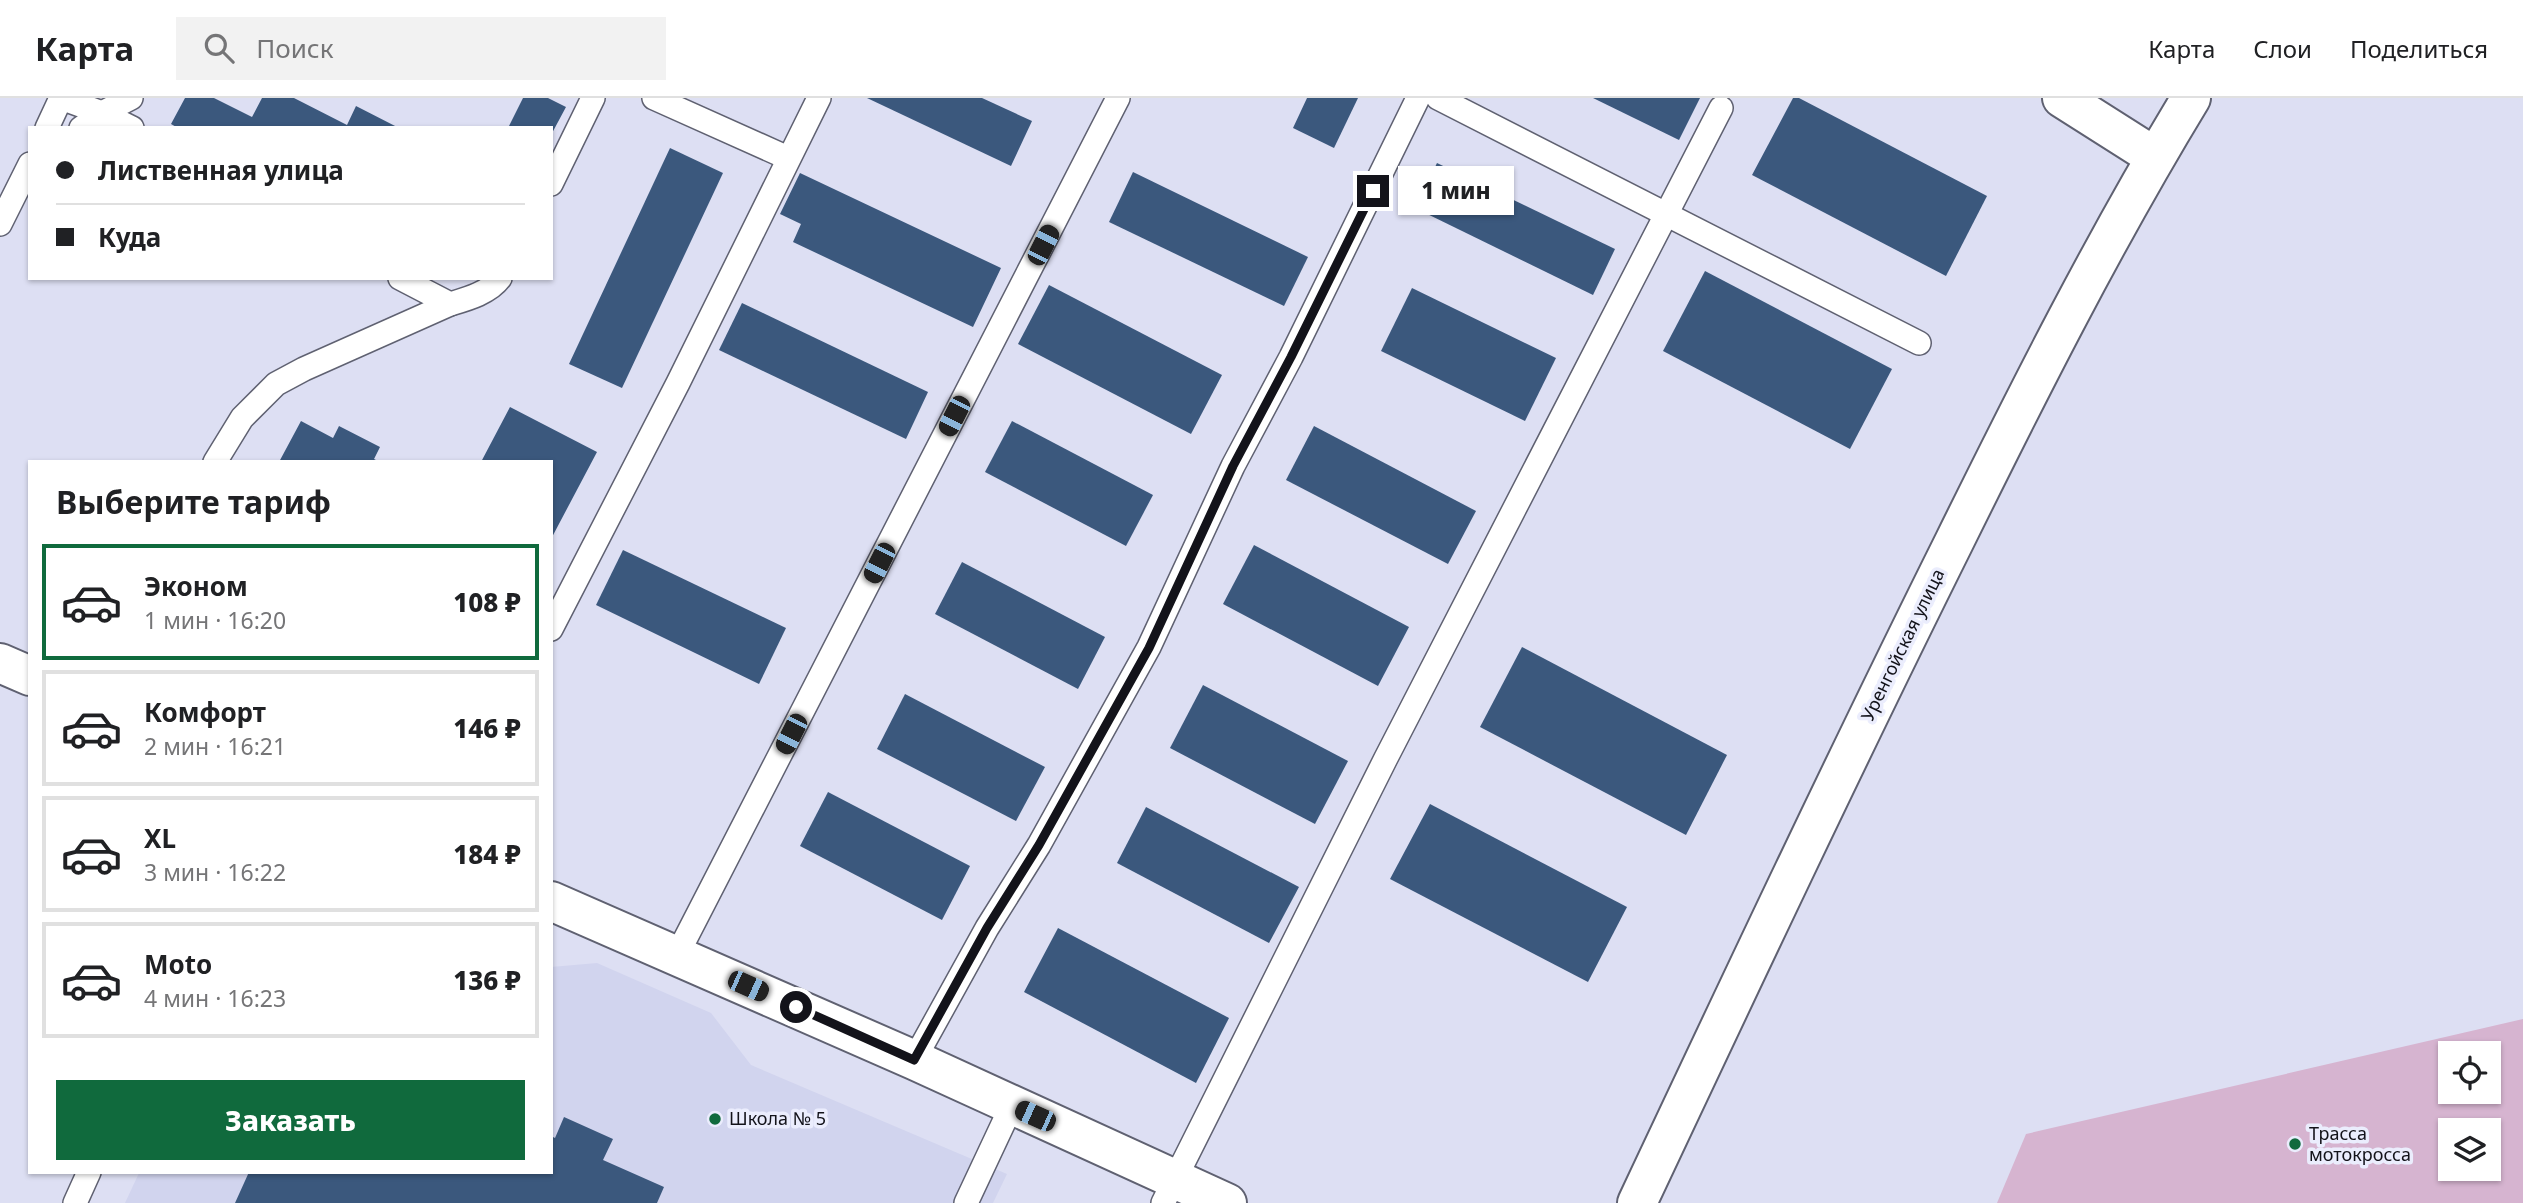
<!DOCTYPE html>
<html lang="ru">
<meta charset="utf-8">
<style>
body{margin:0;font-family:"Noto Sans",sans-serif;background:#f2f2f2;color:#202124;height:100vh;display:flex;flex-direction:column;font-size:26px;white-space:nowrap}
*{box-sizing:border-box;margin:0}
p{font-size:23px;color:#757577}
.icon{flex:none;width:38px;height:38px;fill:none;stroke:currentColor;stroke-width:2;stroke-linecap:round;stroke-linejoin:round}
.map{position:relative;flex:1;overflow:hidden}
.panel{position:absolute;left:28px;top:362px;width:525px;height:714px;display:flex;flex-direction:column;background:#fff;border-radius:0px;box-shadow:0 2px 5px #0004}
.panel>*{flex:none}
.guide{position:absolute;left:28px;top:28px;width:525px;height:154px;border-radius:0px;box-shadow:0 2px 5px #0004;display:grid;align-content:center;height:154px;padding:0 28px;background:#fff}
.tools{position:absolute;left:2438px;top:943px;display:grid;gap:14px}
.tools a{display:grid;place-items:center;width:63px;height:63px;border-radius:0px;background:#fff;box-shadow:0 2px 5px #0004;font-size:35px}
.end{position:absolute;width:32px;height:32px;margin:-16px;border:9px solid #13131a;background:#fff;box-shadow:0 0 0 4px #fff}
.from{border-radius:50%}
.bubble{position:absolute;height:49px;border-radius:0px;background:#fff;box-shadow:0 2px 5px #0004;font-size:23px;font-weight:800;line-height:49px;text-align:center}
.car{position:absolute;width:21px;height:42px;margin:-21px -10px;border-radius:9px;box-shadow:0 0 5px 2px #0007;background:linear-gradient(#222 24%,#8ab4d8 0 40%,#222 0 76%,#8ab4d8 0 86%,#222 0)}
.guide b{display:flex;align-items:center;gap:24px;height:66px;font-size:26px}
.guide b+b{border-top:2px solid #e0e0e0}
.guide i{width:18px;height:18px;background:#202124}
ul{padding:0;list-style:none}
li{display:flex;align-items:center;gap:21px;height:116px;margin:0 14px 10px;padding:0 14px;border:4px solid #e0e0e0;border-radius:0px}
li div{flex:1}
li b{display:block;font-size:26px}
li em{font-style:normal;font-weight:800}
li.current{border-color:#106a3d}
li>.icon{width:63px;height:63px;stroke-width:1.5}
h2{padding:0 28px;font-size:32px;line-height:84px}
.button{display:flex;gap:14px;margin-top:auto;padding:14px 28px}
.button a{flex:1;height:80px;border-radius:0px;background:#106a3d;color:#fff;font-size:28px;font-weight:800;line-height:80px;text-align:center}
header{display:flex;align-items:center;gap:42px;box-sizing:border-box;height:98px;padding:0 35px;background:#fff;border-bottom:2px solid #e0e0e0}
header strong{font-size:33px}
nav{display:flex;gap:38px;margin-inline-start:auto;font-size:24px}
.search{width:490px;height:63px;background:#f2f2f2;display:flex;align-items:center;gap:18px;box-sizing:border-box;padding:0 24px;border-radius:0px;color:#757577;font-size:26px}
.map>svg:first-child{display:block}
</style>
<header>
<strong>Карта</strong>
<div class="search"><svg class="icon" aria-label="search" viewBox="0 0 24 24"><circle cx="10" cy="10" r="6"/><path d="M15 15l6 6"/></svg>Поиск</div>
<nav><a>Карта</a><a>Слои</a><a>Поделиться</a></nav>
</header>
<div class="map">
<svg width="2523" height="1105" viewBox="0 0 2523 1105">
<rect width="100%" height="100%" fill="#dddff3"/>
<!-- built -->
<path fill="#d1d4ee" d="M597 865 711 915 751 967 1007 1076 993 1105H125L139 1075 551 1074V869Z"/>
<!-- green -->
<path fill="#d6b4d0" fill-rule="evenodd" d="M2523 921V1105H1997L2026 1036ZM2450 956H2488V994H2450ZM2450 1032H2488V1071H2450Z"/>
<!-- building -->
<g fill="#3b587d">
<path d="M185 0H214L252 19 262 0H294L347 27 356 8 399 30H178L171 26Z"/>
<path d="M523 0H548L566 9 551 37V30H508Z"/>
<path d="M867 0H982L1032 23 1011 68Z"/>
<path d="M1307 0H1358L1334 50 1293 30Z"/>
<path d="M1593 0H1700L1679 42Z"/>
<path d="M1793 0H1799L1987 98 1946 178 1752 77Z"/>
<path d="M670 50 723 75 622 290 569 266Z"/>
<path d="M1437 65 1615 151 1593 197 1415 110Z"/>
<path d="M1133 74 1308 159 1284 208 1109 124Z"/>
<path d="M800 75 1001 170 973 229 793 144 801 126 780 116Z"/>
<path d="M1705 173 1892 271 1850 351 1663 253Z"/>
<path d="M1049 187 1222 277 1191 336 1018 246Z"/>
<path d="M1412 190 1556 260 1525 323 1381 253Z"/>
<path d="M742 205 928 294 906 341 719 252Z"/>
<path d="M510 309 597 354 551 441V364H481Z"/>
<path d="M301 323 333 340 339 328 380 349 374 361 380 364H279Z"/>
<path d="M1012 323 1153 397 1126 448 985 374Z"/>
<path d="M1314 328 1476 413 1448 466 1286 382Z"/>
<path d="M1254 447 1409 529 1378 588 1223 506Z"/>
<path d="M623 452 786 530 759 586 596 507Z"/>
<path d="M962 464 1105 539 1078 591 935 516Z"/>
<path d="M1522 549 1727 657 1686 737 1480 629Z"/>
<path d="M1203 587 1348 663 1315 726 1170 650Z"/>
<path d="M905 596 1045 669 1016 723 877 651Z"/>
<path d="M828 694 970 768 942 822 800 748Z"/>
<path d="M1430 706 1627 809 1588 884 1390 781Z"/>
<path d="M1146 709 1299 789 1269 845 1117 765Z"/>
<path d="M1058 830 1229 920 1196 985 1024 894Z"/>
<path d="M564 1019 613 1041 603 1062 664 1089 657 1105H235L249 1074H551V1038L555 1040Z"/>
</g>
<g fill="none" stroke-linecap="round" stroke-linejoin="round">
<!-- service casing -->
<g stroke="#5f6171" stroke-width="26">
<g id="service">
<path d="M61 0 102 15 132 30"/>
<path d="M654 0 788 60"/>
<path d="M1438 0 1919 245"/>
<path d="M47 30 61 0"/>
<path d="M81 30 102 15 131 0"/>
<path d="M551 86 593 0"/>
<path d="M0 126 30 66"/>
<path d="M400 180 450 206C467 201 489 195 500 180"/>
<path d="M215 364 242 320 276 286 304 271 450 206"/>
<path d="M551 531 678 285 819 0"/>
<path d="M677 857 1118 0"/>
<path d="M914 962 987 830 1039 747 1149 549 1233 368 1291 259 1418 0"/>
<path d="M75 1105 89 1074"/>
<path d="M966 1105 1012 1007"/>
<path d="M1163 1105 1386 660 1721 10"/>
</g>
</g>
<!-- minor casing -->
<g stroke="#5f6171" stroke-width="42">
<g id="minor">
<path d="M2062 0 2155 59"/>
<path d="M0 565 30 578"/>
<path d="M551 803 914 962 1227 1105"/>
</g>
</g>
<!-- tertiary casing -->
<g stroke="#5f6171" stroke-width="42">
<path id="tertiary" d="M1637 1105C1741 884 1845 663 1954 444 2028 294 2104 143 2191 0"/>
</g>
<!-- service -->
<use href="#service" stroke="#fff" stroke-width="23"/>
<!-- minor -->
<use href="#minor" stroke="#fff" stroke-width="38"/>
<!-- tertiary -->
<use href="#tertiary" stroke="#fff" stroke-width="38"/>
</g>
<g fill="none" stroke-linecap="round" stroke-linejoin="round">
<!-- route -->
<path stroke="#13131a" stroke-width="9" d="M796 909 914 962 987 830 1039 747 1149 550 1233 368 1291 259 1373 93"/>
</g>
<!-- markers -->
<g fill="#106a3d" stroke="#ebedfd" stroke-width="2.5">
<circle cx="715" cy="1021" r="7"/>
<circle cx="2295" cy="1046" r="7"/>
</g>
<g text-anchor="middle" stroke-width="7" stroke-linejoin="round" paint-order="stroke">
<!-- street labels -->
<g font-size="18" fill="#13131a" stroke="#ebedfd">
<text transform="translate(1903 547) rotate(-64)" y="6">Уренгойская улица</text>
</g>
<!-- poi labels -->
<g font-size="18" fill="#13131a" stroke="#ebedfd" text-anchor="start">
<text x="729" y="1027">Школа № 5</text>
<text x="2309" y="1042">Трасса<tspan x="2309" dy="21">мотокросса</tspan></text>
</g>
</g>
</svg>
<div class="tools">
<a><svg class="icon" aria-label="locate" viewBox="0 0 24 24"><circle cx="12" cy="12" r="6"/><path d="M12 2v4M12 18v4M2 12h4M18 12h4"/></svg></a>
<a><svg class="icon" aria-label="layers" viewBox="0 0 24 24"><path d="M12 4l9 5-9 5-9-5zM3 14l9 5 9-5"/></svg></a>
</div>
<i class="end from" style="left:796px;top:909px"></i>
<i class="end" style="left:1373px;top:93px"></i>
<div class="bubble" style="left:1398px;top:68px;width:116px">1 мин</div>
<i class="car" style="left:1043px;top:147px;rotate:27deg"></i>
<i class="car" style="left:954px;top:318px;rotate:207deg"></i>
<i class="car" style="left:879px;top:465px;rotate:207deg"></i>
<i class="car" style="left:791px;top:636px;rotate:207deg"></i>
<i class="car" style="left:748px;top:888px;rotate:114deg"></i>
<i class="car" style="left:1035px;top:1018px;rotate:294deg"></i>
<div class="guide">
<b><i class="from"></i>Лиственная улица</b>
<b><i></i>Куда</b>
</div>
<section class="panel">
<h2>Выберите тариф</h2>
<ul>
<li class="current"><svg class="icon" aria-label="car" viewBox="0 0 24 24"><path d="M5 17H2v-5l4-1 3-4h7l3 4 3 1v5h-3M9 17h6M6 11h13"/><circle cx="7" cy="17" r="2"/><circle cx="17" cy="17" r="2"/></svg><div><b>Эконом</b><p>1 мин · 16:20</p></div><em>108 ₽</em></li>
<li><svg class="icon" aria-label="car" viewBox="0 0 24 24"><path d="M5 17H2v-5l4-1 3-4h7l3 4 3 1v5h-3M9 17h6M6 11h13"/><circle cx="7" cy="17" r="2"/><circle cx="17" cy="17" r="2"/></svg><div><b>Комфорт</b><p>2 мин · 16:21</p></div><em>146 ₽</em></li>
<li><svg class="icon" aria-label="car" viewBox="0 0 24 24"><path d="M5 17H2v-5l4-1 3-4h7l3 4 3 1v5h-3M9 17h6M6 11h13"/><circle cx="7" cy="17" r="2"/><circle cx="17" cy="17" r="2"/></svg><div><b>XL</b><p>3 мин · 16:22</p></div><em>184 ₽</em></li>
<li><svg class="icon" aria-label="car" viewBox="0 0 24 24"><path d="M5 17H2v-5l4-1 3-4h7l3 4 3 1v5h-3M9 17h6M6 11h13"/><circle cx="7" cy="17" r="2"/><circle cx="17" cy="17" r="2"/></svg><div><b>Moto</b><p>4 мин · 16:23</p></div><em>136 ₽</em></li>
</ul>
<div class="button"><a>Заказать</a></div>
</section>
</div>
